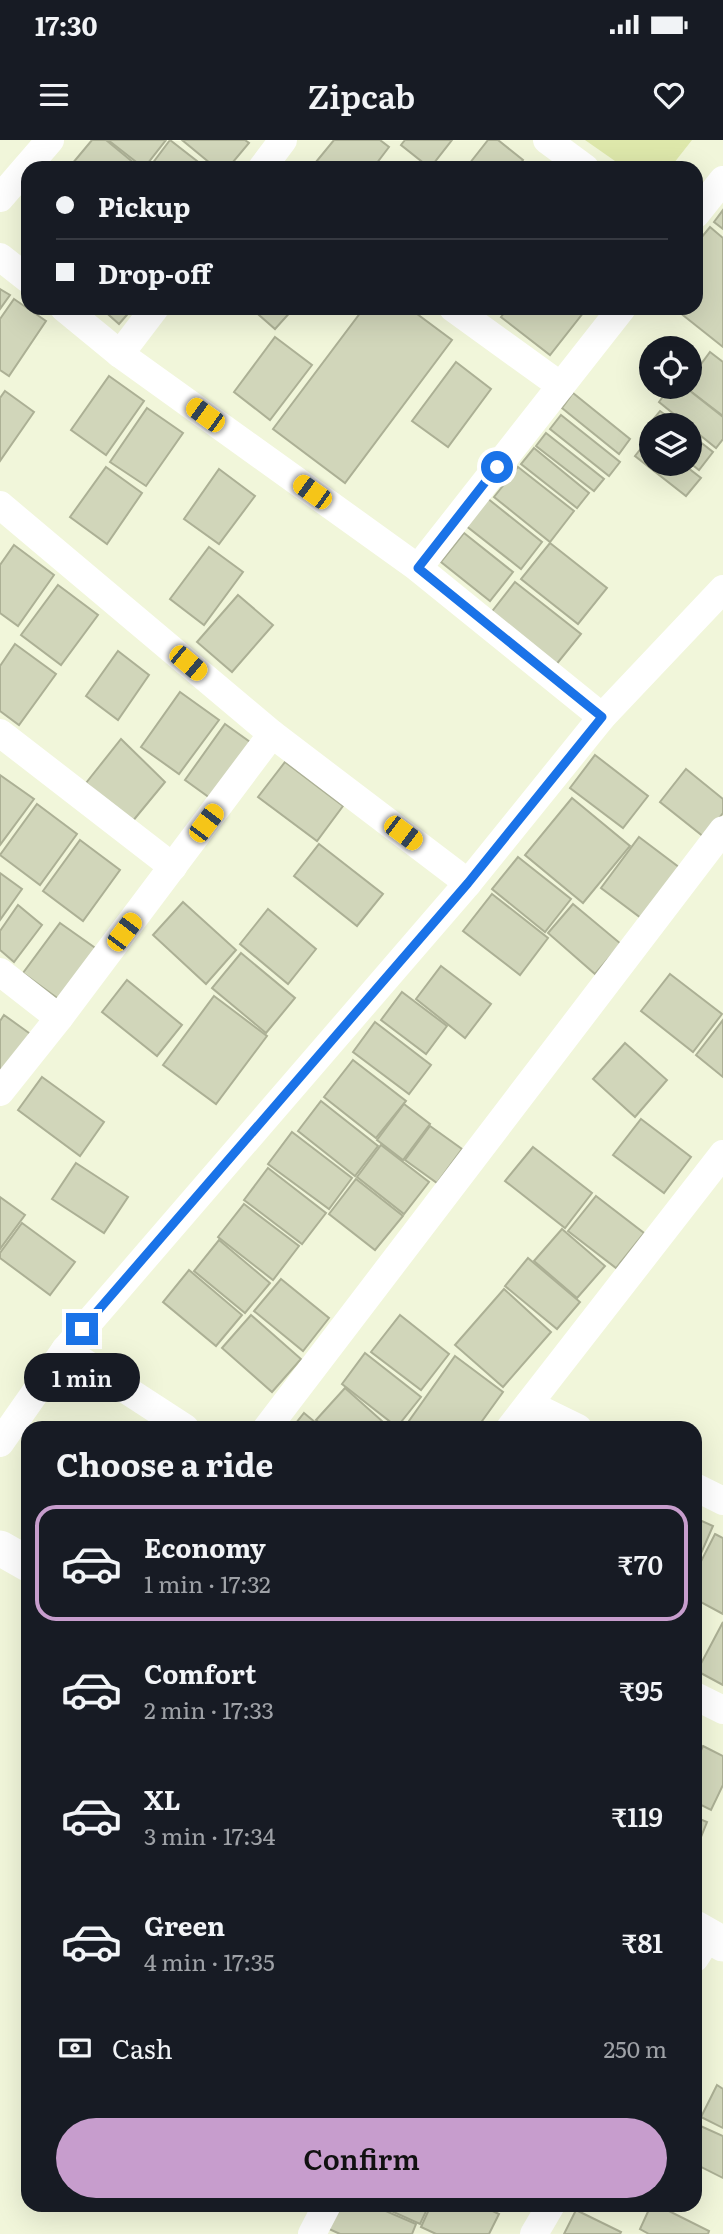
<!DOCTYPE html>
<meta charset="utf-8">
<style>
body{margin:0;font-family:Literata,serif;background:#242831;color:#f1f3f6;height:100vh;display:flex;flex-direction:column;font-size:26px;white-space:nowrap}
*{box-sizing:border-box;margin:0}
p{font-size:23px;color:#9ea1a6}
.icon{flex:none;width:38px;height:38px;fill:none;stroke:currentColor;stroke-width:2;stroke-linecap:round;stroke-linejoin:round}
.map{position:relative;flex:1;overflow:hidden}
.side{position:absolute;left:21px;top:1281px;width:681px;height:791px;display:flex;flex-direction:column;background:#171b24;border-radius:21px;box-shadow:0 7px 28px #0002}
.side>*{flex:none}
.banner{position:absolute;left:21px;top:21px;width:682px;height:154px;border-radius:21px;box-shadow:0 7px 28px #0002;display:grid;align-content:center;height:154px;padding:0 35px;background:#171b24}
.controls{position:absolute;left:639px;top:196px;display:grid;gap:14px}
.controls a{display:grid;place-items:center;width:63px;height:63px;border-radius:50%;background:#171b24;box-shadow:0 7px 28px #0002;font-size:35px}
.end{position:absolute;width:32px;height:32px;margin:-16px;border:9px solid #1a73e8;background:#fff;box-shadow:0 0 0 4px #fff}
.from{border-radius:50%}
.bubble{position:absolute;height:49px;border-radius:24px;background:#171b24;box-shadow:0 7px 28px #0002;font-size:23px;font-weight:600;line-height:49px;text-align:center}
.car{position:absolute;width:21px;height:42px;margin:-21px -10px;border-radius:9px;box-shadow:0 0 5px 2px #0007;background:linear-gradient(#f5c518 24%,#345 0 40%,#f5c518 0 76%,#345 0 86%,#f5c518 0)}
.banner b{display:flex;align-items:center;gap:24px;height:66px;font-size:26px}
.banner b+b{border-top:2px solid #363941}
.banner i{width:18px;height:18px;background:#f1f3f6}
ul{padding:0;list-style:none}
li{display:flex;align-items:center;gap:21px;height:116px;margin:0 14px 10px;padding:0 21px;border:4px solid transparent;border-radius:21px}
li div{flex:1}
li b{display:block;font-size:26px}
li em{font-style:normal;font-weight:600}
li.current{border-color:#c79dcd}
li>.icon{width:63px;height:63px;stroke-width:1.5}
h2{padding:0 35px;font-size:32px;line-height:84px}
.pay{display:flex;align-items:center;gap:18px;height:77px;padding:0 35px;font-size:26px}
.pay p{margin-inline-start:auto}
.action{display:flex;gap:14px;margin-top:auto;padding:14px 35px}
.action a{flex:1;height:80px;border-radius:42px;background:#c79dcd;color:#111;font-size:28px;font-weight:600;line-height:80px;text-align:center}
.status{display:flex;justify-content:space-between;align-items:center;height:49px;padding:0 35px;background:#171b24;direction:ltr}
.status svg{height:19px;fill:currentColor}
header{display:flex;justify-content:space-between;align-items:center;height:91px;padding:0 35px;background:#171b24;font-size:32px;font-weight:600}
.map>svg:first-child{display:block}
</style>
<div class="status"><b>17:30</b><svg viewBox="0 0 49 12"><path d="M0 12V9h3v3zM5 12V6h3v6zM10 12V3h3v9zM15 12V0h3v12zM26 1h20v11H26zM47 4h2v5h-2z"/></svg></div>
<header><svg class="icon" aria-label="menu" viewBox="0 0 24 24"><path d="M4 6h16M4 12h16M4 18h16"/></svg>Zipcab<svg class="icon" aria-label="heart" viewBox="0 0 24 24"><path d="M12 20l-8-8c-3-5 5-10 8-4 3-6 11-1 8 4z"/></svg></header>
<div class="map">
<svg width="723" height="2094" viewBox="0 0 723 2094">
<rect width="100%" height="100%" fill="#f1f6da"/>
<!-- green -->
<path fill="#dee8ab" d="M585 0H692L670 28H625Z"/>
<!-- building -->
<g fill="#d1d6ba" stroke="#acb095" stroke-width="2">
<path d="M92 0H106L140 28H76L72 24Z"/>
<path d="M108 0H166L144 28Z"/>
<path d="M170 0 206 28H149Z"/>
<path d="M182 0H245L249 3 228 28H216Z"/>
<path d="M334 0H380L389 7 373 28H311Z"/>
<path d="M405 0H452L430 28 401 5Z"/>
<path d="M488 0H498L523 20 517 28H466Z"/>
<path d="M723 70V89L714 82Z"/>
<path d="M710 87 723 98V207L674 168H696V104Z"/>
<path d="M0 149 10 155 0 169Z"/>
<path d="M14 159 46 181 9 236 0 230V179Z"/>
<path d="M101 168H133L119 184Z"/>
<path d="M251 168H294L275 189Z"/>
<path d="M364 168H409L452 200 345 343 273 289Z"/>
<path d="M508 168H587L550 215 501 177Z"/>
<path d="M275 197 312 225 270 280 234 252Z"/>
<path d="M710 212 723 222V276L685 247H690V239Z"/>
<path d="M456 222 491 249 448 307 412 281Z"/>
<path d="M109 236 144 261 106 315 71 290Z"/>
<path d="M670 247H685L723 277V299L716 308 659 262Z"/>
<path d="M5 251 34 272 0 321V258Z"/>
<path d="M573 253 630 299 619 314 562 268Z"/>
<path d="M147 268 183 293 146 346 110 322Z"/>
<path d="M660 271 679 285H651V292L646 288Z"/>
<path d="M561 275 620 322 609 336 550 289Z"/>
<path d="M546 293 604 339 594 351 536 306Z"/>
<path d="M690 294 713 312 699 330 690 323Z"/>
<path d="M650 297 651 324H683L701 338 686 356 635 316Z"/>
<path d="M534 308 589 353 577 368 521 324Z"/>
<path d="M106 327 142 353 107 404 70 377Z"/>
<path d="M518 327 574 371 550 402 494 357Z"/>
<path d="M219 329 255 356 219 404 184 379Z"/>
<path d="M487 358 542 402 521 429 465 385Z"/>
<path d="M464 393 513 432 490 461 441 422Z"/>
<path d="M550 403 607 448 578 484 521 439Z"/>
<path d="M14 405 54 435 18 486 0 473V425Z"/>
<path d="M209 407 243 432 204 485 170 459Z"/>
<path d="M515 442 581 494 555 526 490 474Z"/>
<path d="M58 445 98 475 61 525 21 495Z"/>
<path d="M238 455 273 485 232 532 197 502Z"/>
<path d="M15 504 56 534 19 585 0 571V526Z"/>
<path d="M118 511 149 535 118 580 86 556Z"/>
<path d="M180 552 219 580 179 634 141 607Z"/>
<path d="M225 584 257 607 217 663 185 640Z"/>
<path d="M121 599 165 642 132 682 86 643Z"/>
<path d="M595 615 648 656 623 688 570 648Z"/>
<path d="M285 622 343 666 317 701 258 657Z"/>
<path d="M686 629 723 659V673L704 697 660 662Z"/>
<path d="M0 635 34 659 0 705Z"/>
<path d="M572 658 630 706 583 763 525 715Z"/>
<path d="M37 664 77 694 40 745 0 715Z"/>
<path d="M639 697 684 731 645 781 601 748Z"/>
<path d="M80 700 120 730 83 781 43 751Z"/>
<path d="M319 704 383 754 357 786 294 736Z"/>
<path d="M518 717 571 759 545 792 492 749Z"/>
<path d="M0 733 22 749 0 780Z"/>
<path d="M492 754 548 798 520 835 463 791Z"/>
<path d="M183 762 236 810 206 844 153 795Z"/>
<path d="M573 764 621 804 595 834 548 793Z"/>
<path d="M18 765 42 785 14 822 0 810V791Z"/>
<path d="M268 769 316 809 288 844 240 804Z"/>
<path d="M60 783 101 812 64 863 23 833Z"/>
<path d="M241 813 295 858 266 893 212 848Z"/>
<path d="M441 826 491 864 465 898 416 859Z"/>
<path d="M670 834 722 874 693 912 641 871Z"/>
<path d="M127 840 182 885 157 916 102 872Z"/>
<path d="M402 852 447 886 426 914 381 880Z"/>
<path d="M214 856 267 896 216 964 163 925Z"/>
<path d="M4 875 36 898 0 933V881Z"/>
<path d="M723 880V937L696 915Z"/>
<path d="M375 882 431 925 409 954 353 912Z"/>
<path d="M625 903 667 940 635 977 593 939Z"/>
<path d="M353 920 406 961 376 998 324 957Z"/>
<path d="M42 937 104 982 80 1016 18 970Z"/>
<path d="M321 961 378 1006 355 1036 298 991Z"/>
<path d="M404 964 430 984 403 1020 377 1000Z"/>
<path d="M641 979 691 1017 664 1053 613 1015Z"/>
<path d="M430 986 462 1009 437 1043 405 1020Z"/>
<path d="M292 992 352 1038 329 1069 268 1024Z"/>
<path d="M381 1005 429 1042 404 1074 357 1037Z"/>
<path d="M533 1007 592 1053 565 1088 505 1041Z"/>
<path d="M76 1023 128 1057 104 1093 52 1059Z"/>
<path d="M268 1028 326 1073 302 1104 244 1060Z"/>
<path d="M356 1039 403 1076 375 1110 329 1074Z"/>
<path d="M596 1056 644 1093 616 1128 568 1091Z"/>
<path d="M0 1057 25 1075 0 1109Z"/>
<path d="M244 1064 299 1106 273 1140 218 1097Z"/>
<path d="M22 1083 75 1122 50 1155 0 1118V1113Z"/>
<path d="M562 1089 605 1126 577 1158 534 1121Z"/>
<path d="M219 1100 270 1143 245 1173 194 1131Z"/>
<path d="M528 1118 580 1162 557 1189 505 1146Z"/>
<path d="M189 1130 242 1175 216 1206 163 1162Z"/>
<path d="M281 1139 329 1178 303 1211 254 1171Z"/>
<path d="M504 1149 551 1192 503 1247 455 1205Z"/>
<path d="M251 1175 301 1219 272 1252 222 1208Z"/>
<path d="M400 1175 449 1214 421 1250 371 1212Z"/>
<path d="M365 1213 421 1257 397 1287 342 1244Z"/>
<path d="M455 1216 503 1252 477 1288H404Z"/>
<path d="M345 1248 382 1281 376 1288H325L316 1280Z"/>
<path d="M304 1273 322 1288H292Z"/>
<path d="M695 1378 713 1386 695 1427Z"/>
<path d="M715 1394 723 1398V1474L695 1459V1433Z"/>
<path d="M723 1482V1545L697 1531Z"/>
<path d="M703 1606 723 1616V1645L711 1670 695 1662V1623Z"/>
<path d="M695 1677 707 1682 695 1712Z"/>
<path d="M717 1945 723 1949V1988L701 1977Z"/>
<path d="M696 1984 723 1996V2038L695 2024Z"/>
<path d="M339 2065H372L416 2084 412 2094H340L329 2089Z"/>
<path d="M378 2065H429L420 2084Z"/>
<path d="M431 2065H480L499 2074 489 2094H436L421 2087Z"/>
<path d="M651 2065H657L709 2091 708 2094H649L640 2089Z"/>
<path d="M576 2070 621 2092 620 2094H564Z"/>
</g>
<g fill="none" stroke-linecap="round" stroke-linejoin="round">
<!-- minor -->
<g stroke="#fff" stroke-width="28">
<path d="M547 0 585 28"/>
<path d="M262 28 283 0"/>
<path d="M0 58 50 0"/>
<path d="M696 74 723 40"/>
<path d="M0 117 28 139"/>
<path d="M64 168 120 214 418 428 602 577"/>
<path d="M453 168 561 246"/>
<path d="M120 214 155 168"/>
<path d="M0 365 272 594 468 743"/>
<path d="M418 428 622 168"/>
<path d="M0 593 173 727"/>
<path d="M0 832 59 878"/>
<path d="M0 952 59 878 272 594"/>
<path d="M65 1210 185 1288"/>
<path d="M529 1264 578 1288"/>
<path d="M267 1288 723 690"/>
<path d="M510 1288 723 1014"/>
<path d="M0 1303 65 1210 468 743 602 577 723 449"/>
<path d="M695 1347 723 1361"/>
<path d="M695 1556 723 1570"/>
<path d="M695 1818 709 1796"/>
<path d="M312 2094 327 2065"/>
<path d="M534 2094 551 2065"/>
</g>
<!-- tertiary -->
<g stroke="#fff" stroke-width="35">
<path d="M0 1408 28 1424"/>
<path d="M695 1788 723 1804"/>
</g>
</g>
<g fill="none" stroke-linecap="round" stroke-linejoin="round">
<!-- route -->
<path stroke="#1a73e8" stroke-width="9" d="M82 1189 468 743 602 577 418 428 497 327"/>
</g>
</svg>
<div class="controls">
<a><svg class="icon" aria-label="locate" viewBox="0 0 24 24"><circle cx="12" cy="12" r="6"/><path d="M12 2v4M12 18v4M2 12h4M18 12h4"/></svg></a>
<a><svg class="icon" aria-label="layers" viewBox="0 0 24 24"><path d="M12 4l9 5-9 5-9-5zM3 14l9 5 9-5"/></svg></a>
</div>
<i class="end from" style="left:497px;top:327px"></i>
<i class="end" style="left:82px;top:1189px"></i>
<div class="bubble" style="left:24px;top:1213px;width:116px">1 min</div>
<i class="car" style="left:205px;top:275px;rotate:306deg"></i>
<i class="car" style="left:312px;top:352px;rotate:306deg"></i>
<i class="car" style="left:188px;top:523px;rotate:130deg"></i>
<i class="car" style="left:206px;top:683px;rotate:37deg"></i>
<i class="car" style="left:403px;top:693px;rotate:127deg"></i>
<i class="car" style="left:124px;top:792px;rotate:37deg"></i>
<div class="banner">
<b><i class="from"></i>Pickup</b>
<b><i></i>Drop-off</b>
</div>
<section class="side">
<h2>Choose a ride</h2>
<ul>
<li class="current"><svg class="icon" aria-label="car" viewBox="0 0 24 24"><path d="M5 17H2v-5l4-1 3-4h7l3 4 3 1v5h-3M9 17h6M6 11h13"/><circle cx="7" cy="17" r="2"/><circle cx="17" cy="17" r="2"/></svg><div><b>Economy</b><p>1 min · 17:32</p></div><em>₹70</em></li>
<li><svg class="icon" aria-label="car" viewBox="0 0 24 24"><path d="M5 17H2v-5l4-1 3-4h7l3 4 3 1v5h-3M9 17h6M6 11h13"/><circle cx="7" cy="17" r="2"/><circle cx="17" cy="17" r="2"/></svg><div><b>Comfort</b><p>2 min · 17:33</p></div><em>₹95</em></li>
<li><svg class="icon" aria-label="car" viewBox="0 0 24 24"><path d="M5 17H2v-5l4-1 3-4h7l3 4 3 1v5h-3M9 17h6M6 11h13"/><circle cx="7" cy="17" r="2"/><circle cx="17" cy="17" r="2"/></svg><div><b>XL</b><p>3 min · 17:34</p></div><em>₹119</em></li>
<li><svg class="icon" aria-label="car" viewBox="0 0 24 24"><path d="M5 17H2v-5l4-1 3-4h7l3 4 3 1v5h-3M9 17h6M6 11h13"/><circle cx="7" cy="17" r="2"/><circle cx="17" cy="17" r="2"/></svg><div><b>Green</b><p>4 min · 17:35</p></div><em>₹81</em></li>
</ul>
<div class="pay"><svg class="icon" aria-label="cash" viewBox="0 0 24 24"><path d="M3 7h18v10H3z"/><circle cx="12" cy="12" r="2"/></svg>Cash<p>250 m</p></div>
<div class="action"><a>Confirm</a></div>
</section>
</div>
